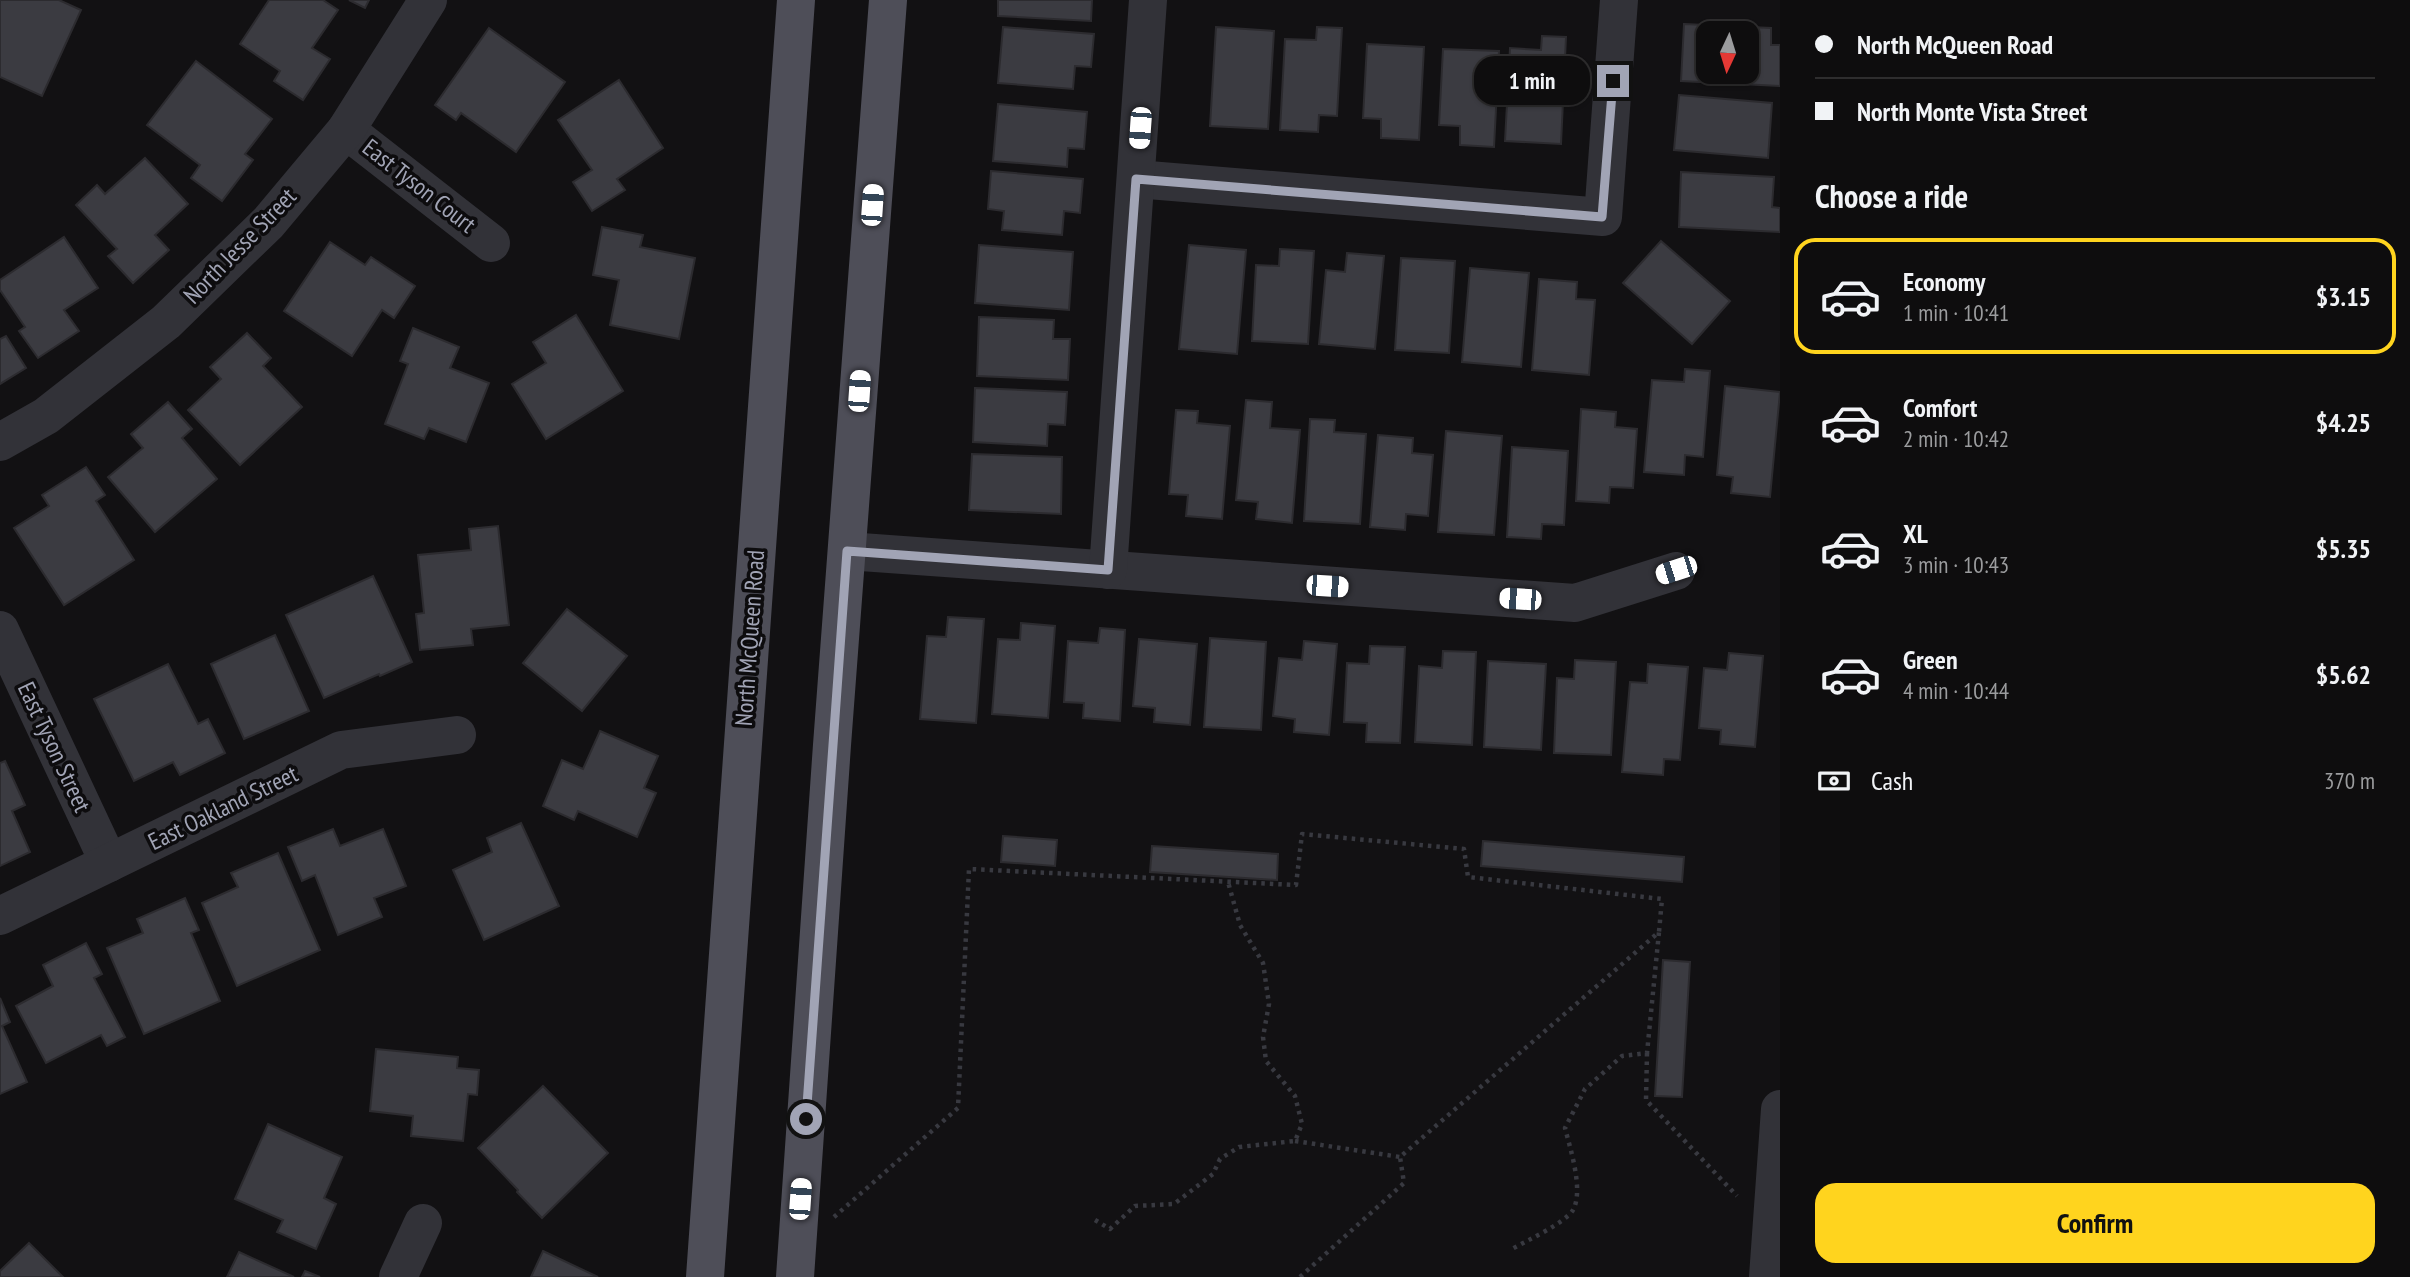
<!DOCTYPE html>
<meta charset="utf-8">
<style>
body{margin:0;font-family:"PT Sans Narrow",sans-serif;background:#1c1b1c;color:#f1f3f6;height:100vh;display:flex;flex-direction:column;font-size:26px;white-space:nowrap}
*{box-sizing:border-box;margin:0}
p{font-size:23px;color:#9b9c9e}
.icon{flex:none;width:38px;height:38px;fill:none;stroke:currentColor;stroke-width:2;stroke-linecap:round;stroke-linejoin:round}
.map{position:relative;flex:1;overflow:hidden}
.panel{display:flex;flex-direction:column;background:#0e0d0e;width:630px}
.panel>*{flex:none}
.top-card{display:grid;align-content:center;height:154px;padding:0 35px;background:#0e0d0e}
.needle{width:46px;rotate:184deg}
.buttons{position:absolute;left:1696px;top:21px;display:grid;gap:14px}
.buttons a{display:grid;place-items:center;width:63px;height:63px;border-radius:14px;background:#0e0d0e;box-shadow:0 2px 5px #0004,0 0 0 2px #2e2d2e;font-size:35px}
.end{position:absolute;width:32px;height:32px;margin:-16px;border:9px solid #a1a4b5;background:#111;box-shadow:0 0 0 4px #111}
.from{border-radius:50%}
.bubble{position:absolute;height:49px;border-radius:21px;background:#0e0d0e;box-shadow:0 2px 5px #0004,0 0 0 2px #2e2d2e;font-size:23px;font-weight:700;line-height:49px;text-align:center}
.car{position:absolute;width:21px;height:42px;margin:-21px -10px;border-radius:9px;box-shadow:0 0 5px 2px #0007;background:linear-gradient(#fff 24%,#345 0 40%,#fff 0 76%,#345 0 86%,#fff 0)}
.top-card b{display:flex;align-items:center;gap:24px;height:66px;font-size:26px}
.top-card b+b{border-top:2px solid #2e2d2e}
.top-card i{width:18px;height:18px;background:#f1f3f6}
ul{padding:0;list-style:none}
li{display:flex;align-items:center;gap:21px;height:116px;margin:0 14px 10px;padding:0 21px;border:4px solid transparent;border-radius:21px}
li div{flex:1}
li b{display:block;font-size:26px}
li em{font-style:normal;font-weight:700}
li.active{border-color:#ffd41e}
li>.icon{width:63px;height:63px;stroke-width:1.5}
h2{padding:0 35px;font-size:32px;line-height:84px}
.pay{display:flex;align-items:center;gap:18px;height:77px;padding:0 35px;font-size:26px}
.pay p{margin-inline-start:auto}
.cta{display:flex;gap:14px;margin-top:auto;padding:14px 35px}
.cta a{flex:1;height:80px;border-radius:21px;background:#ffd41e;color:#111;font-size:28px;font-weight:700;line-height:80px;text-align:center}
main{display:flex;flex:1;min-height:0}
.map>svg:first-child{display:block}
</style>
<main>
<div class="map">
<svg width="1780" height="1277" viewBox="0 0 1780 1277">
<rect width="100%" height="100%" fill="#121113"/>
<!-- building -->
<g fill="#3b3b41" stroke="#2c2b2f" stroke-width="2" fill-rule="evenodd">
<path d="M0 0H59L81 10 42 96 0 77Z"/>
<path d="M269 0H323L338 10 312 48 330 59 303 100 274 81 280 71 240 44Z"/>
<path d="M349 0H369L365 8Z"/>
<path d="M998 0H1092L1091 21 998 16Z"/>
<path d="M1684 24 1771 28V45H1780V86L1681 81ZM1708 33H1746V72H1708Z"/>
<path d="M1003 27 1094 34 1091 67 1075 66 1073 89 998 83Z"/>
<path d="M1216 27 1274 31 1268 129 1210 126Z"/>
<path d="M1317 27 1342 28 1337 116 1319 115 1318 132 1280 130 1285 39 1316 40Z"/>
<path d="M489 28 565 82 516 152 461 113 456 120 435 105Z"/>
<path d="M1542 36 1566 37 1561 144 1505 141 1510 48 1541 50Z"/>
<path d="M1367 44 1424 47 1419 140 1381 138V119L1363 118Z"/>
<path d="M1443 49 1499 51 1494 147 1460 145V126L1439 125Z"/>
<path d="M196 61 272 119 245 154 253 160 222 201 191 178 200 165 147 125Z"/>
<path d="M619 80 663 148 617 179 625 190 592 211 573 182 592 170 558 120Z"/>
<path d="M1679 95 1772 103 1768 158 1674 150Z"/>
<path d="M998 104 1087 112 1084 149 1068 148 1067 167 993 161Z"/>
<path d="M145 158 188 204 155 235 169 250 133 283 108 256 117 249 76 205 97 185 105 194Z"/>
<path d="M991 171 1083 179 1080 213 1064 211 1062 235 1002 230 1004 211 988 209Z"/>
<path d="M1681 172 1774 177 1772 207 1780 208V232L1679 227Z"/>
<path d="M602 227 643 235 640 247 695 258 679 339 610 325 619 280 593 275Z"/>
<path d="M64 237 98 288 64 310 79 331 38 358 19 331 25 327 0 290V280Z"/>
<path d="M1661 241 1730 301 1692 344 1623 283Z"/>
<path d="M330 242 365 265 371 257 415 286 394 318 382 310 352 356 284 311Z"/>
<path d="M979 245 1073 252 1069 310 975 303Z"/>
<path d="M1189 245 1246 250 1237 354 1179 349Z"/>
<path d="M1280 249 1314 251 1308 344 1252 341 1256 265 1279 266Z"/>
<path d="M1347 253 1384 256 1375 349 1319 344 1326 270 1345 272Z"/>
<path d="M1401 258 1455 261 1449 353 1395 350Z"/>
<path d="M1470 268 1529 273 1521 367 1462 362Z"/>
<path d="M1539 279 1577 282 1576 299 1595 300 1589 375 1532 370Z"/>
<path d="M576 315 623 391 546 439 512 384 546 363 533 342Z"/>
<path d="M979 317 1054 320 1053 339H1070L1068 380 977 376Z"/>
<path d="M413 328 459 347 450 368 489 383 466 442 429 428 424 439 385 424 408 364 400 361Z"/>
<path d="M247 333 271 358 263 366 302 407 240 465 188 410 221 379 210 367Z"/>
<path d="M6 336 26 368 0 384V339Z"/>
<path d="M1685 369 1710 371 1703 457 1685 455 1684 475 1644 472 1652 380 1684 382Z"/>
<path d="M1725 386 1780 392 1770 497 1731 493 1733 477 1717 475Z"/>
<path d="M975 388 1067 392 1065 425 1048 424 1047 446 973 442Z"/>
<path d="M1246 400 1272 402 1270 428 1300 430 1292 523 1256 519 1258 502 1236 500Z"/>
<path d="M168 402 192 429 182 438 217 479 155 532 108 477 143 448 131 434Z"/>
<path d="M1581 409 1616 412 1615 427 1637 429 1633 488 1610 487 1609 503 1576 501Z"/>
<path d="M1176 410 1198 411 1197 423 1230 426 1222 519 1186 516 1188 495 1169 494Z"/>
<path d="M1310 419 1335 420 1334 432 1366 434 1360 524 1304 521Z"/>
<path d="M1446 431 1502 436 1494 535 1438 532Z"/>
<path d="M1378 435 1413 438 1412 453 1433 455 1428 516 1406 514 1405 530 1370 527Z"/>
<path d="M1512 447 1568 451 1564 525 1542 524 1541 539 1507 537Z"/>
<path d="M972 454 1062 457 1061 514 969 510Z"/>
<path d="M86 467 105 495 96 501 134 560 64 605 14 528 49 506 42 495Z"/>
<path d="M498 526 509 625 471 629 473 645 420 650 416 614 424 613 418 555 471 550 469 529Z"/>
<path d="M373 576 412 662 380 676 379 674 324 698 286 615Z"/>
<path d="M567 609 627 656 582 711 523 663Z"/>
<path d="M948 617 984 619 976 723 920 719 927 636 946 637Z"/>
<path d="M1021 623 1055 626 1048 718 992 714 998 639 1020 640Z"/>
<path d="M1100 628 1125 630 1120 721 1083 718 1084 703 1064 702 1068 641 1098 643Z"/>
<path d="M275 635 309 711 244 739 211 664Z"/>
<path d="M1210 638 1266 642 1261 730 1204 727Z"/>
<path d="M1139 639 1197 644 1190 725 1154 722 1155 708 1133 706Z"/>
<path d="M1304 641 1337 644 1329 735 1294 732 1295 719 1273 716 1279 658 1302 660Z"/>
<path d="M1370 646 1405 647 1400 743 1366 742 1367 723 1344 722 1347 663 1369 664Z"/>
<path d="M1443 651 1476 652 1472 745 1415 742 1419 666 1442 668Z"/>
<path d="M1729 653 1763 656 1755 747 1720 744 1721 730 1699 728 1704 668 1727 670Z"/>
<path d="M1575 660 1616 662 1611 755 1554 753 1557 678 1574 679Z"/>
<path d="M1488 661 1546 664 1541 750 1484 747Z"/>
<path d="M168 664 198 724 208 719 225 753 180 775 173 762 134 781 94 699Z"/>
<path d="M1648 664 1688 667 1680 760 1664 759 1663 775 1622 772 1630 682 1647 683Z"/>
<path d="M600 731 658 756 644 788 656 793 637 837 578 811 574 820 543 806 562 760 583 769Z"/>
<path d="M5 761 25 805 12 811 30 852 0 866V763Z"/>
<path d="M521 823 559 906 484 940 453 870 492 852 487 838Z"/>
<path d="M333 829 340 846 383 829 406 886 374 898 382 917 338 935 315 875 302 881 288 847Z"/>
<path d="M1003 836 1057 840 1055 866 1001 862Z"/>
<path d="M1483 841 1684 857 1682 882 1481 866Z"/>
<path d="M1152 846 1278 854 1277 880 1150 872Z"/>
<path d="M278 853 320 950 237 986 202 903 238 887 231 873Z"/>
<path d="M185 898 199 930 191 933 220 1001 144 1034 107 948 143 933 137 919Z"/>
<path d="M86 943 102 974 94 978 125 1037 107 1046 101 1035 46 1063 16 1006 53 986 43 965Z"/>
<path d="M1663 960 1690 962 1682 1097 1655 1096Z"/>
<path d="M0 998 10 1022 2 1026 27 1082 0 1094Z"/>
<path d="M376 1049 458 1057 457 1068 479 1070 477 1095 468 1094 463 1141 411 1136 413 1116 370 1111Z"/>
<path d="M543 1086 608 1153 542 1218 517 1192 518 1190 478 1148Z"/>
<path d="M268 1124 342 1157 324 1198 336 1204 316 1249 277 1232 283 1220 235 1199Z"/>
<path d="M29 1243 63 1277H0V1271Z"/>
<path d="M543 1251 598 1277H531Z"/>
<path d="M239 1252 294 1277H227Z"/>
<path d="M305 1271 320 1277H302Z"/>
</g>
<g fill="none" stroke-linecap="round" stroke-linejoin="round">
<!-- path -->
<g stroke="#383940" stroke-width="4.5" stroke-dasharray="3.5 5" stroke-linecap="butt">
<path d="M1647 1053 1646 1100 1737 1196"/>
<path d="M1295 1141 1400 1157"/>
<path d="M834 1217 958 1108 969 869 1296 885 1302 834 1464 849 1468 877 1662 899 1659 932"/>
<path d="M1095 1220 1110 1229 1135 1206 1174 1204 1213 1174 1220 1159 1239 1147 1295 1141 1302 1124 1295 1096 1266 1061 1263 1037 1269 1004 1263 963 1240 925 1228 882"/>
<path d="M1300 1277 1404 1183 1400 1157 1659 932 1647 1053 1622 1056 1585 1089 1565 1128C1570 1148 1584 1190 1573 1210 1565 1223 1526 1241 1512 1249"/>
</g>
<!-- minor -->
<g stroke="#323238" stroke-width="38">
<path d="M346 130 491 243"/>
<path d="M1136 179 1603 217 1619 0"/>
<path d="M0 442 46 416 166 322 268 223 346 130 428 0"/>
<path d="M847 551 1575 603 1676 571"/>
<path d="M1108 570 1148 0"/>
<path d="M0 630 109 863"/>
<path d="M0 916 341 750 457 735"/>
<path d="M398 1277 423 1223"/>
<path d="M1768 1277 1780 1109"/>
</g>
<!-- major -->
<g stroke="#4e4e58" stroke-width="38">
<path d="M705 1277 796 0"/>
<path d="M795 1277 832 745 888 0"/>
</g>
</g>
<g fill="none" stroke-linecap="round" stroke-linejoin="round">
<!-- route -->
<path stroke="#a1a4b5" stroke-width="9" d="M806 1119 847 551 1108 570 1136 179 1602 217 1613 81"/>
</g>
<g text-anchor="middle" stroke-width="7" stroke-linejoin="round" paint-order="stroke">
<!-- street labels -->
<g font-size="24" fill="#a1a4b5" stroke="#0d0c0e">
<text transform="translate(419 186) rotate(38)" y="8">East Tyson Court</text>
<text transform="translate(240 246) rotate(-46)" y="8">North Jesse Street</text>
<text transform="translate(750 638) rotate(-86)" y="8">North McQueen Road</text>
<text transform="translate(54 747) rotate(65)" y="8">East Tyson Street</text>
<text transform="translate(223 808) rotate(-26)" y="8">East Oakland Street</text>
</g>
</g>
</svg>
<div class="buttons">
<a><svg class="needle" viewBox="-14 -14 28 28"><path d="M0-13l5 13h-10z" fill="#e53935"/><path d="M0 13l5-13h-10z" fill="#9b9c9e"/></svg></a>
</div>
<i class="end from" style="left:806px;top:1119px"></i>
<i class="end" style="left:1613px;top:81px"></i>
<div class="bubble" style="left:1474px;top:56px;width:116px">1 min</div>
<i class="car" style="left:1140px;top:128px;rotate:184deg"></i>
<i class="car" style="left:872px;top:205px;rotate:4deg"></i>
<i class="car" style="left:859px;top:391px;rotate:4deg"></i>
<i class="car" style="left:1676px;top:570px;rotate:252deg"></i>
<i class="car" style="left:1327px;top:586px;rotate:94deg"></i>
<i class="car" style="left:1520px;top:599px;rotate:274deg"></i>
<i class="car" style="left:800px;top:1199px;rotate:4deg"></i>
</div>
<section class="panel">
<div class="top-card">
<b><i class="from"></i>North McQueen Road</b>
<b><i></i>North Monte Vista Street</b>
</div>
<h2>Choose a ride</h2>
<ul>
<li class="active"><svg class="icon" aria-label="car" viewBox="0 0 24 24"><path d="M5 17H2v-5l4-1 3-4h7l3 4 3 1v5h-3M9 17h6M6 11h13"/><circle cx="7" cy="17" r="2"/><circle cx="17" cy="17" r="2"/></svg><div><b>Economy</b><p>1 min · 10:41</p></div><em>$3.15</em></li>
<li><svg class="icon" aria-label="car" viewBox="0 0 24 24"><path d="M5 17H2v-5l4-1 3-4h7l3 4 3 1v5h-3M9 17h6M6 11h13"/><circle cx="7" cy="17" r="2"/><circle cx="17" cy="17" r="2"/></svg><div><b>Comfort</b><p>2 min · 10:42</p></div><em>$4.25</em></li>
<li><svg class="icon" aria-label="car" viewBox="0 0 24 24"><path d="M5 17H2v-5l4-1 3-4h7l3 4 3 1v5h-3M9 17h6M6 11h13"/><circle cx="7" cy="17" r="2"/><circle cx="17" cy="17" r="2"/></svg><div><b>XL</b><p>3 min · 10:43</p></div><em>$5.35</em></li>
<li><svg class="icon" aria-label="car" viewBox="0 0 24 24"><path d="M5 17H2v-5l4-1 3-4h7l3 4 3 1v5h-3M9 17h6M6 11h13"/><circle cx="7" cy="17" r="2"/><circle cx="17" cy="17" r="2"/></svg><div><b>Green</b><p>4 min · 10:44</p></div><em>$5.62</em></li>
</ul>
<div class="pay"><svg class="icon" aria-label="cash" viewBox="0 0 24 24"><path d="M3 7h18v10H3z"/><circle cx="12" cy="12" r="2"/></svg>Cash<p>370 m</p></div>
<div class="cta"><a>Confirm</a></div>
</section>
</main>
